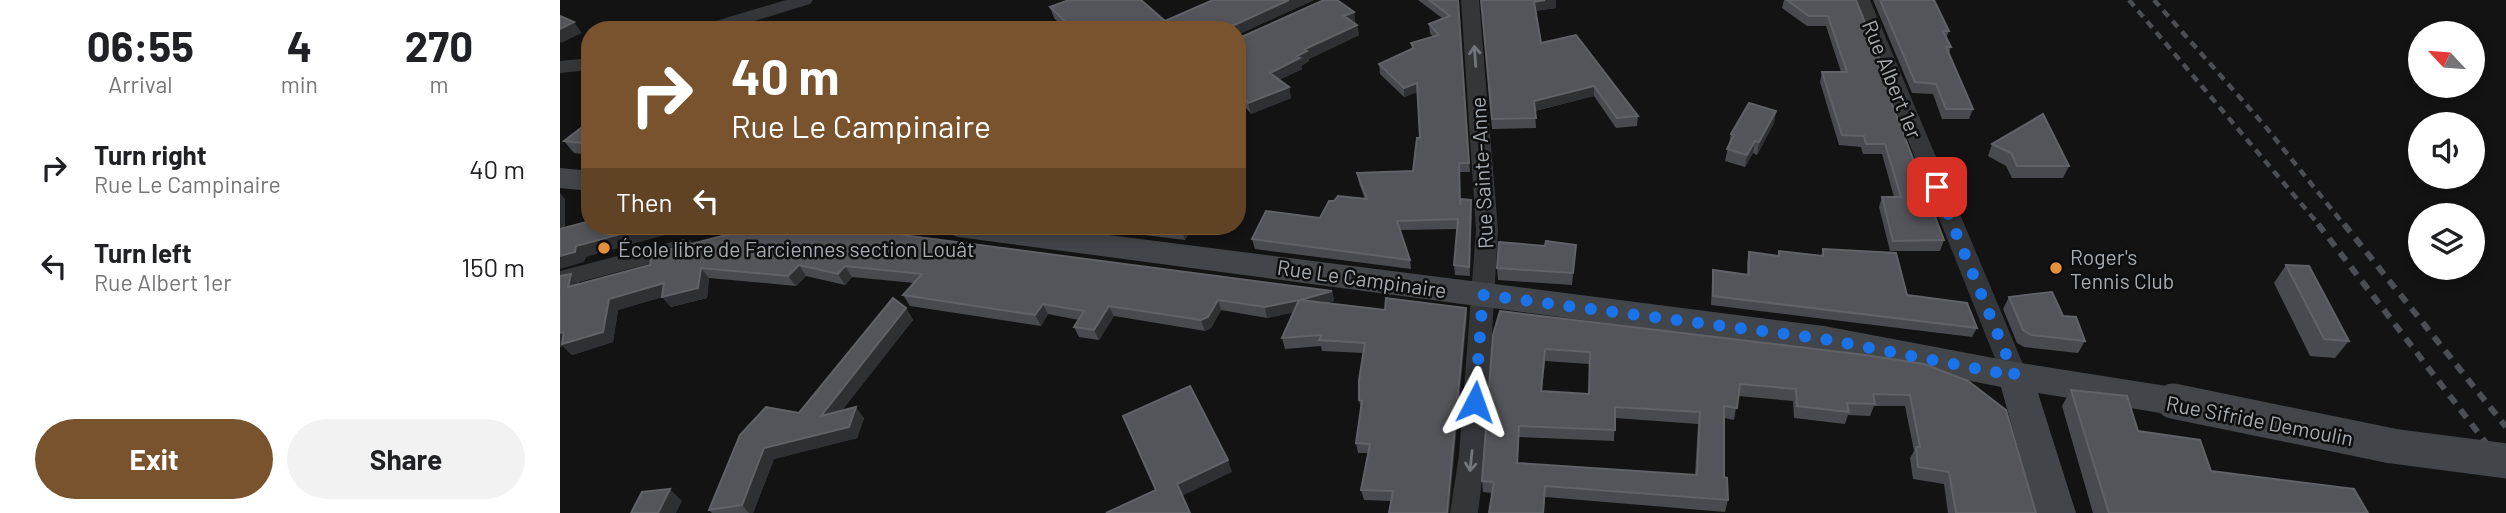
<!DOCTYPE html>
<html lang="en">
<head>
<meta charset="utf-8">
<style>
	:root { --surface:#fff; --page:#f2f2f2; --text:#202124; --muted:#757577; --accent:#78532e }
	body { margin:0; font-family:Barlow,sans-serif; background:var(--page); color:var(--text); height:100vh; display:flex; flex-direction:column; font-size:26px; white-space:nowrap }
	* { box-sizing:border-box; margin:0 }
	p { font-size:23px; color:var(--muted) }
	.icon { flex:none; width:38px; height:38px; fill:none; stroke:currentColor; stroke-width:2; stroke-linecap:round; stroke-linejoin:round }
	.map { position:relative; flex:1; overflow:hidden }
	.sheet { display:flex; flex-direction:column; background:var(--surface); width:560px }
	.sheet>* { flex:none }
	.guide { position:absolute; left:21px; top:21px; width:665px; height:214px; border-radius:28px; box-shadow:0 4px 10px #0003; background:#78532e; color:#fff; overflow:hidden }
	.needle { width:46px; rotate:296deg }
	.controls { position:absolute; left:1848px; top:21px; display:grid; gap:14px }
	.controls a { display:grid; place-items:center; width:77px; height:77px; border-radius:50%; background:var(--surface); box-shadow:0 4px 10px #0003; font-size:35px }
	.pin { position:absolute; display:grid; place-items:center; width:60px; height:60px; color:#fff; margin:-30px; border-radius:14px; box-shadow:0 4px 10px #0006 }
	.me { position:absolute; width:77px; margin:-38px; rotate:4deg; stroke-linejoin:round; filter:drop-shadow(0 0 5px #0008) }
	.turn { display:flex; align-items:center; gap:24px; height:147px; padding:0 35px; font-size:32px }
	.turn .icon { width:91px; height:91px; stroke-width:2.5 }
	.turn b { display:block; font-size:49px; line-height:60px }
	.then { display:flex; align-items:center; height:66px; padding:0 35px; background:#0003; gap:14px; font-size:26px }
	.eta { display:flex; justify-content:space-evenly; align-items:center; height:119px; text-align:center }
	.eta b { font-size:42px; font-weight:700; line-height:49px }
	.cta { display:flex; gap:14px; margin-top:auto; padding:14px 35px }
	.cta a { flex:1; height:80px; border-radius:42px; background:var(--accent); color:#fff; font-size:28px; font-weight:700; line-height:80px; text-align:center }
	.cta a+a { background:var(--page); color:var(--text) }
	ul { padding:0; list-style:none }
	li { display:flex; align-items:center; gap:21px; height:98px; padding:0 35px }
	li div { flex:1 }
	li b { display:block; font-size:26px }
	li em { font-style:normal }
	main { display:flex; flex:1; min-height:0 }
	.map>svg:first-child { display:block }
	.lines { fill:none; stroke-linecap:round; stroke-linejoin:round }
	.minor { fill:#343639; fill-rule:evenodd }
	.secondary { fill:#424549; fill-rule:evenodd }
	.rail-far1 { stroke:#4b4e52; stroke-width:4.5; stroke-dasharray:8 6; stroke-linecap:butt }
	.rail { stroke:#4b4e52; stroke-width:6; stroke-dasharray:10 8; stroke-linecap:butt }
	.secondary-bridge { stroke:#424549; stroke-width:35 }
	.wall { fill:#494a4f; fill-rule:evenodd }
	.shaded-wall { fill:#2f3033 }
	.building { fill:#53555a; stroke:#606268; stroke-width:2; fill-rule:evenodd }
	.oneway { stroke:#72777d }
	.route { stroke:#1a73e8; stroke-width:12; stroke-dasharray:0 21.6 }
	.poi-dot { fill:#e4913a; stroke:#0e0e0f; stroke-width:2.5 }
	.labels { text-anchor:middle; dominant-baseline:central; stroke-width:5; stroke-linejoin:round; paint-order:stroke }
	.street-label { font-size:21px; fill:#a5acb4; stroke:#0e0e0f }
	.poi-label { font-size:21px; fill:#a5acb4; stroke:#0e0e0f; text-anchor:start }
</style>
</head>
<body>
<main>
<section class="sheet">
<div class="eta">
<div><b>06:55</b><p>Arrival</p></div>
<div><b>4</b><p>min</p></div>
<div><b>270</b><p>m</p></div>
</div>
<ul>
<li><svg class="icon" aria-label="right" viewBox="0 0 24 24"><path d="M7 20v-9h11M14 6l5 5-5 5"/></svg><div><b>Turn right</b><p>Rue Le Campinaire</p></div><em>40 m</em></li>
<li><svg class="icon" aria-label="left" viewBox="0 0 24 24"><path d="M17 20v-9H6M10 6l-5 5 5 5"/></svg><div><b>Turn left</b><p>Rue Albert 1er</p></div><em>150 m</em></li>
</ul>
<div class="cta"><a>Exit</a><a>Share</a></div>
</section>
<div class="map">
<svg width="1946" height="513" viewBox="0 0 1946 513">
	<rect width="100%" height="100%" fill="#131314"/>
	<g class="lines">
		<path class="minor" d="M226,0h27l-3,4 -85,26h-29l3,-4z
			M901,0h18l19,230 -13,225 -7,58h-28l9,-58 17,-225z
			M1292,0h18l158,376 -4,7 -9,3 -9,-3 -4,-7z
			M30,58v12l-30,3v-12z
			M123,239l8,2 3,6 -3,6 -131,34v-16z"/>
		<path class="secondary" d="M0,168l30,3v20l-30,-3z
			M383,226h95l786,100 191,36 158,25 13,4 5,10 -5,10 -13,4 -135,-22 38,120h-40l-35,-126 -177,-35 -866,-115 -11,-4z"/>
		<path class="rail-far1" d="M1569,0l191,226
			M1594,0l111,126 80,100"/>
		<path class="rail" d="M1758,224l188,245
			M1784,224l162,203"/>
		<path class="secondary-bridge" d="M1613,401l219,45 114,15"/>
	</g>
	<path class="wall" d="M653,0h101l-77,35v-5h-171l-12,-12 -4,-11 115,14z
		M858,0h40l12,172h-10v30l11,-2 -1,76 -15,-1 -1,-10 4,-36 -58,1 10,30 1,9 -156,-20 -3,-10 68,-21 14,-17 31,-2 -6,-16 -2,-10 56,-2 7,-33 -3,-46 -13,5 -24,-23 -1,-10 33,-15 -1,-6 22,-6 -3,-4 -1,-9 13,-6z
		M921,0l75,8 -21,3 6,32 97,73 -1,10 -21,2 -22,-32 -59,15 1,17 -44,1z
		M1224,0h72l32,81 -2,7 58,152 -4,11h-50l-11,-44 3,-10h12l-12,-43h-19l-2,-7 -22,-2 -19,-63 2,-10h19l-15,-46h-19l-25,-18z
		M1313,0h61l15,31 -3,7 5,9 -2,6 24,56 -4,10h-27l-9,-25 -21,-1z
		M794,12l1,10 -1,1 3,2 2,10 -50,24v2l-8,5 1,3 -23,11 10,7 2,11 -40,16 -14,-17v-58z
		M1216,111l-2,12 -17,32 -4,-2 -8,14 -20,-6 6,-27z
		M30,121v34l-16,-2 -10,-12z
		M1432,144l77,22 -6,12h-51l-6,-12 -18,-10z
		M512,226h121l-8,14z
		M1016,245l-4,40 -74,-5 -1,-12 48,-22z
		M1263,249l84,46 70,33 -5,9 -261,-32 1,-25 1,-10 34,5v-13l2,-10 29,4 1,-5 42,5z
		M92,254l680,37 2,10 -7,2 58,7 81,-2 1,10 -76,183 -27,-1 -3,-10 7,-37h-10l-2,-10 5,-34 -2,-9 5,-47 -42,-2 -1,-5 -36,3 -3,-11 12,-26 -27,6 -46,-8 -10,18 -6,3 -91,-15 -15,24 -20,-3 -5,-10 5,-7 -31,-6 -7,12 -131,-20 -7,-11 11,-12 -62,-6 -7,8 -39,-9 -10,10 -87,-8 -2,20 -36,9 -9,-10 -44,13 -5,32 -41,13 -9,-9 -3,1v-71l11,-2 9,10 70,-19z
		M1726,265l63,76 -14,17 -25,-2 -36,-73z
		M1449,297l54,19 22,25 -7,12 -54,-6 -7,-4 -14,-34z
		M346,308l7,12 -71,90 22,8 -7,20 -83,21 -21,54h-41l-3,-3 90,-97z
		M933,335l431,29 112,149h-88l-4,-29 -31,-5 -3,-21 4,-7 -9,-45h-31l-4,10 -22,-1 -3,9 -51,-6 -1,-17 -55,-5 -4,24 -10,-2v59l4,23 -3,12 -180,-15 -1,16h-55l3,-20 -9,-1 -1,-11zM985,361l44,3v30l-47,-3zM1055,418l83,6 -3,51 -177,-12 1,-26 95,4z
		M1511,390l67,41 73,40 157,42h-275l-31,-107z"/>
	<path class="shaded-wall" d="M729,0h25l-77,35v-5h-5v-4z
		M985,0h11v8l-22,3v-9z
		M794,12l1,10 -10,5 -1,-11z
		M14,22l8,11 -21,10 -1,-2v-12z
		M797,25l2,10 -50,24v2l-8,5 1,3 -30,14 -2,-10 27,-17 8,-7z
		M857,83v9l-13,5v-9z
		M1034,86v10l-60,15v-10z
		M729,87l2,11 -40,16 -3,-11z
		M1216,111l-2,12 -17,32 2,-13z
		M1195,141l-2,12 -8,14 2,-12z
		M0,193l5,6v42l-5,-6z
		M911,200l1,9 -2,67 -1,-9z
		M90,226h15v9l-79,22 -2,5 -24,7v-13l16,-10z
		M625,226h8l-8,14 -3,-9z
		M239,265l7,11 -10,10 -8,-10z
		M285,266l7,11 -7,8 -7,-11z
		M141,268l8,10 -2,20 -36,9 -9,-10z
		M11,274l9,11 -12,2z
		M104,283l9,11 -55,16 -5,32 -41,13 -9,-9 -3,1v-14l4,-1 45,-33z
		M772,291l2,10 -32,10 -2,-11z
		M658,300l3,10 -10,18 -6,3 -4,-11z
		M739,300l2,11 -34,7 -2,-11z
		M483,304l5,10 -7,12 -6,-11z
		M549,306l5,10 -15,24 -5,-10z
		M346,308l7,12 -83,106 -9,-10z
		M906,308l1,10 -18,195h-2z
		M296,407l8,11 -7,20 -83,21 -21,54h-4l-7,-8 22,-57z
		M668,460l4,12 -50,24 -5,-12z
		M110,489l12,12 -6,12h-18z"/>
	<path class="building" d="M509,0h72l24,21 48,-21h76l-57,26v4h-158l-24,-23z
		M764,0h13l17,12 -10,4 13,9 -52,24 2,2 -10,5 3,2 -30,15 19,14 -41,16 -11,-14v-50z
		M869,0h29l11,163h-10l1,42 1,-6 10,1 -2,67 -15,-2 4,-46 -61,2 13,39 -158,-21 14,-28 54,7 9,-17h5l4,-5 29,3 -10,-26 56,-2 4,-33h3l-3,-55 -13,5 -25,-24 35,-16 -3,-5 28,-8 -10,-11 21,-8z
		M921,0h64l-11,2 7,41 35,-8 62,81 -21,2 -23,-32 -60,15 2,17 -44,1z
		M1227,0h69l32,81 -5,-1 61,160 -51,1 -11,-44h19l-16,-53h-19l-2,-8 -22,-1 -20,-63h25l-19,-56h-19z
		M1320,0h54l15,31h-6l8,16h-5l27,62h-27l-10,-25 -21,-2z
		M0,16l14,6 -14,7z
		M1189,103l27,8 -17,31 -4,-1 -8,14 -20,-6 7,-14 -3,-1z
		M1483,114l26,52h-52l-6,-13 -19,-9z
		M30,121v23l-26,-3z
		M30,221v5h60l-74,20 -1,6 -15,4v-27z
		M201,226h72l499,65 -32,9 85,10 1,-12 80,10 -19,205h-58l4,-22 -32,-1 9,-46 -14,-1 6,-42 -3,-1v-20l6,-37 -46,-3 3,-5 -40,3 17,-38 -34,7 -47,-7 -10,17 -7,3 -92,-14 -15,24 -20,-3 10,-16 -41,-7 -8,11 -132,-20 19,-21 -77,-8 -7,8 -39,-9 -11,11 -87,-8 -3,20 -36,9 2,-14 -55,16 -6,33 -41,12 2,-12 -4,1v-57l11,-2 -3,13 82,-22 2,-11z
		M582,226h43l-3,5z
		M986,241l30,4 -3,28 -76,-5 2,-26 46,4z
		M1263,249l73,4 11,42 60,8 10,25 -264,-32v-26l36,5v-23l30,4v-5l44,5z
		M1726,265l23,1 40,75 -25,-2z
		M1492,292l11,24 13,1 9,24 -54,-6 -8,-5 -14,-33z
		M333,298l13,10 -85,108 35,-9 -7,20 -85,21 -22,57 -33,5 31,-75 26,-28 33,6z
		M940,311l365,44 59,9 44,17 38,29 30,103h-80l-7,-41 -31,-5 -2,-20h4l-10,-52 -37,-1 2,10 -28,-1 2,9 -52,-6 -1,-17 -56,-5 -3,24 -13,-2v71l3,1 1,22 -183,-14 -2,27h-54l5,-31 -12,-1 11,-146zM985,349l45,3 -1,42 -48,-3zM1055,407l85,5 -3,63 -180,-12 2,-37 96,4z
		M630,386l38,74 -51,24 13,29h-84l50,-23 -33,-74z
		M1511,390l56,6 11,35 62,9 11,31 143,18 14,24h-259z
		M110,489l-12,24h-27l11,-21z"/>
	<defs><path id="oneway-shaft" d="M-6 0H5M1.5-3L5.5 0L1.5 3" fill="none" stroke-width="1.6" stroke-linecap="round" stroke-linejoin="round" transform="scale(1.75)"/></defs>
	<g class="oneway">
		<use href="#oneway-shaft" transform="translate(915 56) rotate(-94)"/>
		<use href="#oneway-shaft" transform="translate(911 461) rotate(96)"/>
	</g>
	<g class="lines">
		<path class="route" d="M915,402l8,-107 341,44 191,37 -78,-189"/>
	</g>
	<g class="poi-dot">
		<circle cx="44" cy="248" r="7"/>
		<circle cx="1496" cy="268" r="7"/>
	</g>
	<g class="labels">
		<g class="street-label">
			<text transform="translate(1333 79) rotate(68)">Rue Albert 1er</text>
			<text transform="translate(921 173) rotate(-93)">Rue Sainte-Anne</text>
			<text transform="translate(802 278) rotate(8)">Rue Le Campinaire</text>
			<text transform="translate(1700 420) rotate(11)">Rue Sifride Demoulin</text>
		</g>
		<g class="poi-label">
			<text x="58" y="248">École libre de Farciennes section Louât</text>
			<text x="1510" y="256">Roger's<tspan x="1510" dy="24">Tennis Club</tspan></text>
		</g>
	</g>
</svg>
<div class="controls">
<a><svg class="needle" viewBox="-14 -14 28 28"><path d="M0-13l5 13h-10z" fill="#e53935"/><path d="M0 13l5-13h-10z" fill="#757577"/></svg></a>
<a><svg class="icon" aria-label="sound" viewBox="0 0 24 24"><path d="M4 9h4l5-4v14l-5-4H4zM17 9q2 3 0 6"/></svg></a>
<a><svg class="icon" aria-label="layers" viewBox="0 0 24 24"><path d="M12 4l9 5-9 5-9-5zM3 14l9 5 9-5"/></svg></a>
</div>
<div class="pin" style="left:1377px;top:187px;background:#d93025"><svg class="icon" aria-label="arrive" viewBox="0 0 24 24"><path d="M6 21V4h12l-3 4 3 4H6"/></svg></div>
<svg class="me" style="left:915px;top:402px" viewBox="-20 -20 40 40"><path d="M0-17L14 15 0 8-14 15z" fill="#1a73e8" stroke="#fff" stroke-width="4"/></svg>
<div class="guide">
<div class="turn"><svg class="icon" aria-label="right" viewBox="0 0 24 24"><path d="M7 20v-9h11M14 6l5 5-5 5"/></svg><div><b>40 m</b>Rue Le Campinaire</div></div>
<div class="then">Then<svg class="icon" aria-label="left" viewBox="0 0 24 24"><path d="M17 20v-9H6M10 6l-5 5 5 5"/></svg></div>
</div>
</div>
</main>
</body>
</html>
